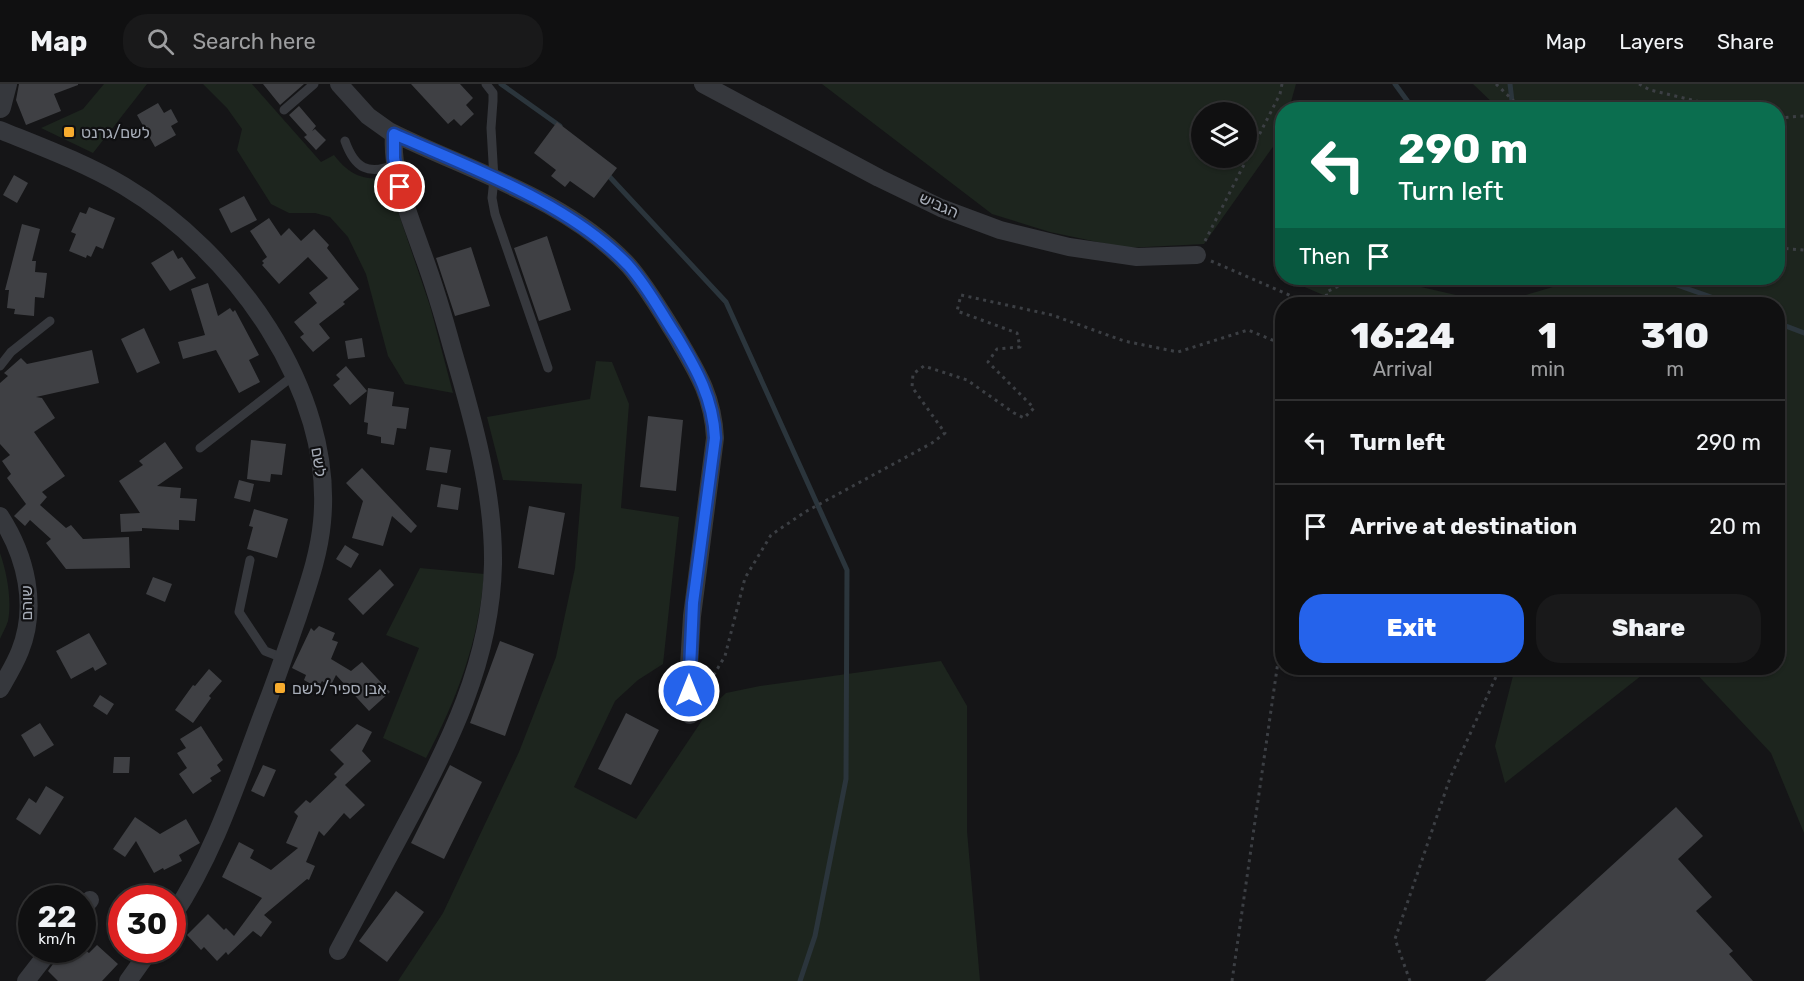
<!DOCTYPE html>
<html lang="en">
<head>
<meta charset="utf-8">
<style>
	:root { --surface:#101011; --page:#19191a; --text:#f1f3f6; --muted:#9c9d9f; --line:#303031; --accent:#2563eb }
	body { margin:0; font-family:Rubik,Heebo,sans-serif; background:var(--page); color:var(--text); height:100vh; display:flex; flex-direction:column; font-size:22px; white-space:nowrap }
	* { box-sizing:border-box; margin:0 }
	p { font-size:20px; color:var(--muted) }
	.icon { flex:none; width:33px; height:33px; fill:none; stroke:currentColor; stroke-width:2; stroke-linecap:round; stroke-linejoin:round }
	.map { position:relative; flex:1; overflow:hidden }
	.side { position:absolute; left:1275px; top:213px; width:510px; height:378px; display:flex; flex-direction:column; background:var(--surface); border-radius:24px; box-shadow:0 2px 4px #0004,0 0 0 2px var(--line) }
	.side>* { flex:none }
	.guide { position:absolute; left:1275px; top:18px; width:510px; height:183px; border-radius:24px; box-shadow:0 2px 4px #0004,0 0 0 2px var(--line); background:#0b6e4f; color:#fff; overflow:hidden }
	.buttons { position:absolute; left:1191px; top:18px; display:grid; gap:12px }
	.buttons a { display:grid; place-items:center; width:66px; height:66px; border-radius:50%; background:var(--surface); box-shadow:0 2px 4px #0004,0 0 0 2px var(--line); font-size:30px }
	.speed { position:absolute; left:18px; top:801px; display:flex; gap:12px; font-size:30px; font-weight:700; text-align:center }
	.speed>* { display:grid; place-content:center; width:78px; height:78px; border-radius:50%; background:var(--surface); box-shadow:0 2px 4px #0004,0 0 0 2px var(--line); line-height:1 }
	.speed small { font-size:15px; font-weight:400 }
	.speed .limit { border:9px solid #d22; background:#fff; color:#111 }
	.pin { position:absolute; display:grid; place-items:center; width:51px; height:51px; color:#fff; margin:-26px; border:3px solid #fff; border-radius:50%; box-shadow:0 2px 6px #0007 }
	.me { position:absolute; width:66px; margin:-33px; rotate:0deg; stroke-linejoin:round; filter:drop-shadow(0 0 4px #0008) }
	.turn { display:flex; align-items:center; gap:21px; height:126px; padding:0 24px; font-size:27px }
	.turn .icon { width:78px; height:78px; stroke-width:2.5 }
	.turn b { display:block; font-size:42px; line-height:51px }
	.then { display:flex; align-items:center; height:57px; padding:0 24px; background:#0003; gap:12px; font-size:22px }
	.eta { display:flex; justify-content:space-evenly; align-items:center; height:102px; text-align:center }
	.eta b { font-size:36px; font-weight:800; line-height:42px }
	.primary-button { display:flex; gap:12px; margin-top:auto; padding:12px 24px }
	.primary-button a { flex:1; height:69px; border-radius:24px; background:var(--accent); color:#fff; font-size:24px; font-weight:800; line-height:69px; text-align:center }
	.primary-button a+a { background:var(--page); color:var(--text) }
	ul { padding:0; list-style:none }
	li { display:flex; align-items:center; gap:18px; height:84px; padding:0 24px; border-top:2px solid var(--line) }
	li div { flex:1 }
	li b { display:block; font-size:22px }
	li em { font-style:normal }
	header { display:flex; align-items:center; gap:36px; box-sizing:border-box; height:84px; padding:0 30px; background:var(--surface); border-bottom:2px solid var(--line) }
	header strong { font-size:28px }
	nav { display:flex; gap:33px; margin-inline-start:auto; font-size:21px }
	.search { width:420px; height:54px; background:var(--page); display:flex; align-items:center; gap:15px; box-sizing:border-box; padding:0 21px; border-radius:24px; color:var(--muted); font-size:22px }
	.map>svg:first-child { display:block }
	.green { fill:#1d251e; fill-rule:evenodd }
	.lines { fill:none; stroke-linecap:round; stroke-linejoin:round }
	.stream { stroke:#2b353c; stroke-width:5 }
	.building { fill:#3f4044 }
	.path { stroke:#3c3f44; stroke-width:3; stroke-dasharray:3 4.5; stroke-linecap:butt }
	.service { stroke:#36383d; stroke-width:9 }
	.minor { stroke:#36383d; stroke-width:18 }
	.tertiary { stroke:#36383d; stroke-width:22 }
	.route-casing { stroke:#184099; stroke-width:15 }
	.route { stroke:#2563eb; stroke-width:10 }
	.poi-dot { fill:#f7ac2e; stroke:#101012; stroke-width:2 }
	.labels { text-anchor:middle; dominant-baseline:central; stroke-width:4.5; stroke-linejoin:round; paint-order:stroke }
	.poi-label { font-size:16px; fill:#a7adb8; stroke:#101012; text-anchor:start }
	.street-label { font-size:16px; fill:#a7adb8; stroke:#101012 }
</style>
</head>
<body>
<header>
<strong>Map</strong>
<div class="search"><svg class="icon" aria-label="search" viewBox="0 0 24 24"><circle cx="10" cy="10" r="6"/><path d="M15 15l6 6"/></svg>Search here</div>
<nav><a>Map</a><a>Layers</a><a>Share</a></nav>
</header>
<div class="map">
<svg width="1804" height="897" viewBox="0 0 1804 897">
	<rect width="100%" height="100%" fill="#151517"/>
	<path class="green" d="M104,0h43l-54,69 -52,-25 42,-19z
		M203,0h49l69,78 13,-7c16,21 28,24 53,24l43,127 23,87 -48,-9 -17,-28 -22,-82 -18,-37 -18,-20 -15,-4h-26l-18,-9 -34,-54 5,-21 -15,-21z
		M822,0h474l-7,25 -7,1v24l-78,110 -78,4 -76,-16 -58,-18zM1202,28h44v46h-44z
		M1473,0h331v749l-33,-80 -80,-85h87v-364h-434l-60,-26h98l113,26 68,-20 3,-6h212v-168l-279,-1z
		M596,277l16,1 17,42 -8,104 58,9 -16,147 -25,16 -23,21 -41,86 62,32 75,-112 15,-14 34,-7 181,-25 26,45v125l13,150h-582l45,-68 76,-161 37,-95 19,-89 7,-84 -79,-4 -16,-63 103,-18z
		M0,469c7,20 12,47 8,68 -2,6 -6,13 -8,18z
		M420,484l64,6c-5,67 -27,125 -58,184l-43,-20 36,-90 -33,-13z
		M1515,584h136l-146,115 -10,-37z"/>
	<g class="lines">
		<path class="stream" d="M501,0l59,42
			M1395,0l19,26
			M1510,0l3,26
			M607,90l119,128 121,268 -1,209 -31,157 -15,45
			M1657,194l74,26
			M1778,239l26,10"/>
	</g>
	<path class="building" d="M19,0h59v1l-24,9 7,17 -35,14 -10,-25z
		M263,0h41l-24,21z
		M411,0h49l13,14 -7,7 8,9 -13,12 -7,-7 -6,5z
		M158,19l6,10 7,-4 7,13 -7,4 5,9 -21,12 -18,-32z
		M299,22l17,20 -4,5 3,-2 11,11 -10,10 -12,-13 3,-2 -18,-20z
		M557,38l60,46 -23,30 -24,-17 -5,6 -14,-11 5,-6 -22,-17z
		M14,91l14,8 -11,20 -14,-8z
		M244,112l13,24 -26,13 -12,-24z
		M89,123l26,11 -12,31 -7,-3 -5,11 -4,-2 -1,3 -17,-7 7,-17 -5,-2 9,-20 6,2z
		M269,134l12,18 8,-8 12,13 13,-12 15,16 -2,3 32,41 -16,13 2,2 -26,20 11,14 -17,14 -13,-15 4,-3 -10,-12 23,-19 -8,-10 19,-15 -20,-21 -29,27 -17,-19 2,-2 -2,-2 5,-4 -17,-26z
		M22,140l18,5 -8,32h4l-1,11 12,1 -3,25 -9,-1 -1,19 -20,-2 1,-5 -8,-1 2,-18h-4z
		M547,152l24,74 -32,11 -25,-73z
		M471,163l19,59 -35,10 -19,-58z
		M173,166l5,9 4,-2 14,21 -26,13 -19,-28z
		M208,199l10,33 12,-8 3,4 2,-2 24,45 -10,5 11,22 -21,11 -23,-43 -33,9 -5,-17 27,-7 -14,-46z
		M144,244l16,35 -23,10 -16,-34z
		M362,254l3,19 -17,2 -3,-18z
		M92,266l7,33 -63,14 6,1 13,20 -21,14 31,44 -23,16 5,5 -7,8 26,23 5,-3 12,14 46,-2 1,31 -64,1 -20,-26 5,-4 -21,-19 -5,6 -11,-10 12,-12 -19,-26 4,-4 -9,-13 8,-6 -10,-11v-61l8,-7 -4,-3 17,-15 6,6z
		M346,282l21,25 -17,14 -17,-20 7,-6 -4,-4z
		M368,304l26,4 -2,14 17,2 -3,21 -9,-1 -3,17 -13,-2v-6l-14,-3 1,-11 -4,-1z
		M648,332l35,4 -7,71 -36,-4z
		M251,356l35,4 -4,31 -11,-1 -1,8 -23,-3z
		M165,358l18,26 -26,18 24,2 -1,10 17,1 -2,22 -16,-1v10l-37,-2v3l-21,1 -1,-18 20,-1 -21,-32 24,-16 -4,-4z
		M430,363l21,3 -4,23 -21,-3z
		M362,384l55,58 -6,7 -19,-17 -9,30 -31,-8 11,-37 -17,-18z
		M239,396l15,4 -4,18 -16,-4z
		M441,400l20,4 -3,22 -21,-3z
		M529,422l36,7 -11,62 -36,-7z
		M254,425l34,10 -11,39 -30,-9 6,-22 -4,-1z
		M345,461l14,9 -8,14 -15,-9z
		M380,485l14,16 -31,30 -15,-16z
		M153,493l19,7 -7,18 -19,-8z
		M319,542l16,7 -3,7 6,2 -7,17 20,12 11,-9 28,30 -21,19 -33,-36 -6,12 -8,-6 -4,7 -14,-8 2,-5 -14,-7 19,-40 3,3z
		M89,549l18,31 -12,7 -2,-4 -22,12 -15,-28z
		M500,557l34,13 -29,82 -35,-13z
		M209,585l13,12 -13,15 2,2 -18,25 -18,-13 18,-25 2,1z
		M100,611l14,9 -7,11 -14,-9z
		M626,629l33,17 -28,55 -33,-16z
		M40,639l14,22 -20,12 -13,-22z
		M357,640l15,8 -10,19 9,10 -26,24 -2,-2 22,22 -15,14 -6,-6 -20,23 -5,-5 -13,31 9,4 -6,14 -2,-1 -43,36 8,7 -11,15 -8,-6 -25,24 -2,-3 -9,9 -13,-14 -3,3 -14,-15 21,-21 16,16 2,-2 8,8 28,-38 -40,-21 17,-35 15,8 -4,8 21,12 27,-22 -12,-5 12,-27 -4,-4 12,-12 4,3 27,-26 -3,-3 10,-10 -14,-14z
		M201,642l22,34 -6,5 4,6 -11,7 2,3 -19,13 -14,-20 8,-6 -10,-15 9,-5 -6,-9z
		M114,673h16l-1,16h-16z
		M263,681l13,5 -12,27 -13,-6z
		M450,681l32,17 -38,77 -33,-16z
		M46,702l18,11 -24,38 -24,-16 13,-21 7,5z
		M1676,723l27,29 -25,23 34,38 -16,14 37,40 -4,3 24,27h-268z
		M135,733l25,17 26,-15 14,24 -21,12 3,6 -18,9 -1,-2 -9,5 -18,-32 -11,16 -12,-8z
		M396,807l28,21 -37,50 -28,-21z
		M97,861l21,19 -16,17h-44l-10,-10 15,-21h22l4,3z"/>
	<g class="lines">
		<path class="path" d="M1496,0l27,26
			M1639,0l11,6 84,20
			M1778,34l26,-2
			M1205,157l75,-147 2,-10
			M1778,164l26,2
			M1211,177l78,34 14,9
			M1328,220l-2,-12 30,-14
			M706,604l19,-32 20,-78 26,-43 34,-23 127,-69 13,-10 -33,-46 1,-13 11,-8 43,14 47,33 10,5 10,-10 -46,-46 9,-13 23,-2 -3,-14 -60,-22 4,-16 91,20 72,26 54,11 70,-22 34,14
			M1232,897l50,-347
			M1410,897l-15,-42 55,-161 50,-110"/>
		<path class="service" d="M486,0l7,9v8l-2,27 3,51 -2,19 3,16 53,154
			M284,26l30,-26
			M345,57c10,28 23,34 50,24
			M0,282l11,-14 39,-31
			M200,364l93,-72
			M250,476l-11,52 26,39 18,7"/>
		<path class="minor" d="M339,0l29,32 21,15c80,40 177,67 240,135 18,21 31,44 46,68 21,36 38,61 40,104l-23,178 -3,50 1,49
			M703,0l176,94 62,30 59,22 69,17 68,10 60,-2
			M0,46c42,17 85,33 124,56 109,65 211,204 198,336 -3,33 -14,63 -24,94 -11,31 -21,62 -33,92 -27,71 -50,145 -93,209
			M0,432c26,40 38,90 20,135 -5,13 -13,26 -20,38
			M82,825l8,-9
			M338,867c22,-41 44,-82 66,-123 45,-83 87,-167 89,-264 1,-71 -20,-145 -40,-213 -9,-33 -19,-67 -31,-99 -13,-38 -31,-77 -28,-118
			M26,897l24,-31
			M128,897l22,-31"/>
		<path class="tertiary" d="M0,23l6,-23"/>
	</g>
	<g class="lines">
		<g class="route-casing">
			<path id="route" d="M400,103l-6,-29v-24c77,34 175,69 234,131 20,22 33,48 49,72 20,33 36,62 38,101l-22,165 -4,88"/>
		</g>
		<use href="#route" class="route"/>
	</g>
	<g class="poi-dot">
		<rect x="63" y="42" width="12" height="12" rx="3"/>
		<rect x="274" y="598" width="12" height="12" rx="3"/>
	</g>
	<g class="labels">
		<g class="poi-label">
			<text x="81" y="48">לשם/גרנט</text>
			<text x="292" y="604">אבן ספיר/לשם</text>
		</g>
		<g class="street-label">
			<text transform="translate(939 121) rotate(24)">הגביש</text>
			<text transform="translate(319 378) rotate(81)">לשם</text>
			<text transform="translate(26 519) rotate(-90)">שוהם</text>
		</g>
	</g>
</svg>
<div class="buttons">
<a><svg class="icon" aria-label="layers" viewBox="0 0 24 24"><path d="M12 4l9 5-9 5-9-5zM3 14l9 5 9-5"/></svg></a>
</div>
<div class="speed"><div>22<small>km/h</small></div><div class="limit">30</div></div>
<div class="pin" style="left:400px;top:103px;background:#d93025"><svg class="icon" aria-label="arrive" viewBox="0 0 24 24"><path d="M6 21V4h12l-3 4 3 4H6"/></svg></div>
<svg class="me" style="left:689px;top:607px" viewBox="-20 -20 40 40"><circle r="17" fill="#2563eb" stroke="#fff" stroke-width="3"/><path d="M0-11L8 9 0 5-8 9z" fill="#fff"/></svg>
<div class="guide">
<div class="turn"><svg class="icon" aria-label="left" viewBox="0 0 24 24"><path d="M17 20v-9H6M10 6l-5 5 5 5"/></svg><div><b>290 m</b>Turn left</div></div>
<div class="then">Then<svg class="icon" aria-label="arrive" viewBox="0 0 24 24"><path d="M6 21V4h12l-3 4 3 4H6"/></svg></div>
</div>
<section class="side">
<div class="eta">
<div><b>16:24</b><p>Arrival</p></div>
<div><b>1</b><p>min</p></div>
<div><b>310</b><p>m</p></div>
</div>
<ul>
<li><svg class="icon" aria-label="left" viewBox="0 0 24 24"><path d="M17 20v-9H6M10 6l-5 5 5 5"/></svg><div><b>Turn left</b></div><em>290 m</em></li>
<li><svg class="icon" aria-label="arrive" viewBox="0 0 24 24"><path d="M6 21V4h12l-3 4 3 4H6"/></svg><div><b>Arrive at destination</b></div><em>20 m</em></li>
</ul>
<div class="primary-button"><a>Exit</a><a>Share</a></div>
</section>
</div>
</body>
</html>
